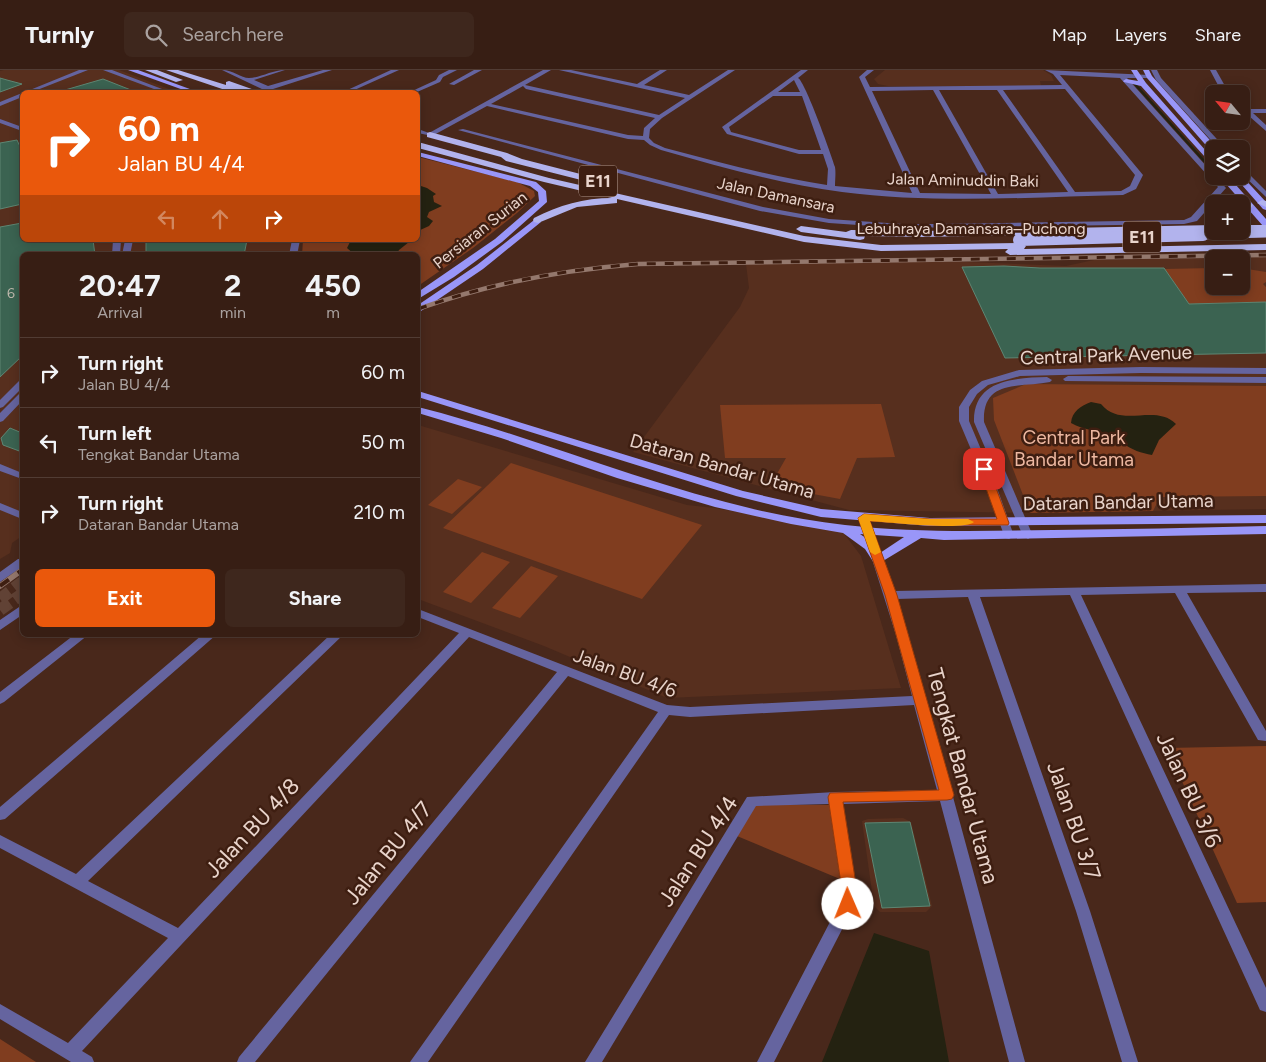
<!DOCTYPE html>
<html lang="en">
<head>
<meta charset="utf-8">
<style>
	:root { --surface:#371e14; --page:#3e271d; --text:#f1f3f6; --muted:#aaa2a0; --line:#513c34; --accent:#ea580c }
	body { margin:0; font-family:Figtree,sans-serif; background:var(--page); color:var(--text); height:100vh; display:flex; flex-direction:column; font-size:19px; white-space:nowrap }
	* { box-sizing:border-box; margin:0 }
	p { font-size:16px; color:var(--muted) }
	.icon { flex:none; width:28px; height:28px; fill:none; stroke:currentColor; stroke-width:2; stroke-linecap:round; stroke-linejoin:round }
	.map { position:relative; flex:1; overflow:hidden }
	.side { position:absolute; left:20px; top:182px; width:400px; height:385px; display:flex; flex-direction:column; background:var(--surface); border-radius:8px; box-shadow:0 2px 12px #0003,0 0 0 1px var(--line) }
	.side>* { flex:none }
	.hud { position:absolute; left:20px; top:20px; width:400px; height:152px; border-radius:8px; box-shadow:0 2px 12px #0003,0 0 0 1px var(--line); background:#ea580c; color:#fff; overflow:hidden }
	.needle { width:32px; rotate:299deg }
	.controls { position:absolute; left:1205px; top:15px; display:grid; gap:10px }
	.controls a { display:grid; place-items:center; width:45px; height:45px; border-radius:8px; background:var(--surface); box-shadow:0 2px 12px #0003,0 0 0 1px var(--line); font-size:25px }
	.pin { position:absolute; display:grid; place-items:center; width:42px; height:42px; color:#fff; margin:-21px; border-radius:10px; box-shadow:0 2px 8px #0006 }
	.me { position:absolute; width:55px; margin:-28px; rotate:359deg; stroke-linejoin:round; filter:drop-shadow(0 0 4px #0008) }
	.turn { display:flex; align-items:center; gap:18px; height:105px; padding:0 15px; font-size:22px }
	.turn .icon { width:65px; height:65px; stroke-width:2.5 }
	.turn b { display:block; font-size:35px; line-height:42px }
	.lanes { display:flex; align-items:center; height:48px; padding:0 15px; background:#0003; justify-content:center; gap:25px; direction:ltr }
	.lanes .off { opacity:.35 }
	.eta { display:flex; justify-content:space-evenly; align-items:center; height:85px; text-align:center }
	.eta b { font-size:30px; font-weight:700; line-height:35px }
	.button { display:flex; gap:10px; margin-top:auto; padding:10px 15px }
	.button a { flex:1; height:58px; border-radius:8px; background:var(--accent); color:#fff; font-size:20px; font-weight:700; line-height:58px; text-align:center }
	.button a+a { background:var(--page); color:var(--text) }
	ul { padding:0; list-style:none }
	li { display:flex; align-items:center; gap:15px; height:70px; padding:0 15px; border-top:1px solid var(--line) }
	li div { flex:1 }
	li b { display:block; font-size:19px }
	li em { font-style:normal }
	header { display:flex; align-items:center; gap:30px; box-sizing:border-box; height:70px; padding:0 25px; background:var(--surface); border-bottom:1px solid var(--line) }
	header strong { font-size:24px }
	nav { display:flex; gap:28px; margin-inline-start:auto; font-size:18px }
	.search { width:350px; height:45px; background:var(--page); display:flex; align-items:center; gap:12px; box-sizing:border-box; padding:0 18px; border-radius:8px; color:var(--muted); font-size:19px }
	.map>svg:first-child { display:block }
	.built { fill:#572f1e; fill-rule:evenodd }
	.green { fill:#803d1f }
	.water { fill:#242211 }
	.lines { fill:none; stroke-linecap:round; stroke-linejoin:round }
	.stream { stroke:#242211; stroke-width:2.5 }
	.building { fill:#3b6351; stroke:#5e8673 }
	.major-tunnel { stroke:#614235; stroke-width:12; stroke-dasharray:12 6; stroke-linecap:butt }
	.minor { fill:#65649f; fill-rule:evenodd }
	.major { fill:#9996f8; fill-rule:evenodd }
	.highway { fill:#b2b3ed; fill-rule:evenodd }
	.rail-far1-casing { stroke:#94786d; stroke-width:4.5 }
	.rail-casing { stroke:#94786d; stroke-width:5.5 }
	.rail-far1 { stroke:#3e1e11; stroke-width:3; stroke-dasharray:9; stroke-linecap:butt }
	.rail { stroke:#3e1e11; stroke-width:4; stroke-dasharray:11; stroke-linecap:butt }
	.highway-bridge-far1 { stroke:#b2b3ed; stroke-width:9 }
	.highway-bridge { stroke:#b2b3ed; stroke-width:12 }
	.route { fill:#ea580c; stroke:#983908 }
	.slow { fill:#f59e0b }
	.labels { text-anchor:middle; dominant-baseline:central; stroke-width:5; stroke-linejoin:round; paint-order:stroke }
	.far-number-label { font-size:14px; fill:#beb8ac }
	.far-street-label { font-size:16px; fill:#e9d4cb; stroke:#3e1e11 }
	.shield { fill:#3e1e11; stroke:#b69d93; stroke-width:1 }
	.shield-label { font-size:18px; font-weight:bold; fill:#e9d4cb }
	.street-label { font-size:19px; fill:#e9d4cb; stroke:#3e1e11 }
	.park-label { font-size:19px; fill:#eeb8a1; stroke:#3e1e11 }
	.near-street-label { font-size:22px; fill:#e9d4cb; stroke:#3e1e11 }
</style>
</head>
<body>
<header>
<strong>Turnly</strong>
<div class="search"><svg class="icon" aria-label="search" viewBox="0 0 24 24"><circle cx="10" cy="10" r="6"/><path d="M15 15l6 6"/></svg>Search here</div>
<nav><a>Map</a><a>Layers</a><a>Share</a></nav>
</header>
<div class="map">
<svg width="1266" height="992" viewBox="0 0 1266 992">
	<rect width="100%" height="100%" fill="#49281b"/>
	<path class="built" d="M4,0h115l58,22h-155v148h278l-1,15h-277v281l-10,7 -2,10 -10,6v-488z
		M885,0h158l8,5 3,6h-14l1,5h-153l-10,-2 -4,-5z
		M1266,187v252l-236,4 -181,-3 -216,-58 107,-145 9,-19 -3,-24 197,-3 123,5 28,-6zM1214,189h27v27h-27z
		M418,355l269,80 28,3 127,23 19,25 40,132 -234,10 -123,-52 -126,-47z
		M903,748l8,4 21,84 -6,6h-46l-6,-6 -12,-85 6,-2z"/>
	<path class="green" d="M418,87l99,25 17,9 1,5 -18,17 -44,35 -55,38v-31h-116l1,-15h115z
		M1214,198v18h27v-18l25,4v10l-3,2 3,3v15l-77,2 -25,-35z
		M1026,314l240,2v110l-106,1 -7,14 -123,2 -36,-93 -1,-22z
		M881,334l14,53 -38,1 -17,41 -70,-13 16,-28h-61l-5,-53z
		M511,393l191,62 -60,74 -199,-71z
		M458,409l24,8 -30,27 -24,-9z
		M482,482l28,10 -39,41 -28,-11z
		M531,496l27,10 -38,42 -28,-10z
		M1266,676v156l-29,1 -70,-155z
		M753,735h76l11,74 -103,-43z
		M0,969l36,23h-36z"/>
	<path class="water" d="M418,115l9,3 9,6 -3,2 1,6 8,4 -13,6 -2,5 6,4 -4,5 -11,5z
		M351,170h58v2l-10,8 -3,5h-41l-8,-7z
		M1091,332l10,2c20,25 54,-1 75,20l-17,16 -7,15c-10,-2 -21,-5 -29,-12 -4,-3 -5,-6 -9,-8 -14,-5 -30,-4 -43,-12 1,-12 10,-17 20,-21z
		M874,863l55,18 20,111h-127z"/>
	<g class="lines">
		<path class="stream" d="M1134,13l80,89
			M1218,106l3,3"/>
	</g>
	<path class="building" d="M0,8l7,2 15,4 -22,8z
		M103,9l33,13h-70l-1,-2z
		M17,70l5,11v53l-22,5v-66z
		M22,153v17h71l2,15h-73v101l-22,21v-150z
		M146,170h101l-3,15h-98z
		M1004,196l36,2h124l25,36 77,-2v51l-261,5 -43,-91z
		M10,358l12,5v19l-19,-7 -2,-7z
		M910,752l20,84 -48,2 -17,-85z"/>
	<g class="lines">
		<path class="major-tunnel" d="M0,529l22,-17
			M0,540l22,-16"/>
		<path class="minor" d="M79,0h9l-56,22h-7z
			M103,0h9l58,22h-8z
			M222,0c11,0 19,8 27,8 11,0 23,-8 36,-8l-31,10 14,6 55,-16h9l-59,19v2l-9,-1z
			M391,0h8l-49,22h-7z
			M449,0h8l-14,7 -3,5 -23,10h-7l26,-12 3,-5z
			M474,0h8l-28,15 -5,-1z
			M543,0h8l-26,15 134,30 26,-17 -126,-28h12l66,14 23,-14h7l-23,15 45,10 39,-25h7l-73,48 -12,11 -1,9 5,5 11,5c54,14 107,29 162,37l1,-16 -5,-15h-24l-72,-20 -5,-7 79,-57h7l-10,8c7,3 33,76 37,89 1,6 0,13 0,19l77,7 -53,-116 8,-7h7l-9,7 5,10 192,-2 -9,-11 -8,-4 104,5 3,2 -1,1h-24l99,110 -29,33 -13,3 -282,4 -73,-5 -69,-12 -302,-81 5,-1 300,78 66,12 73,5h37l245,-4 7,-3 27,-30 -98,-109 -60,-3 83,100 -7,14 -13,6c-93,2 -188,9 -281,-3 -62,-8 -121,-25 -181,-42l-11,-5 -6,-5 -16,-1 -141,-33 -55,30 -14,-3v-4l11,4zM794,10l6,12h-22zM523,16l3,3 129,29 -11,10 -1,8 -15,-1 -137,-31zM1065,19l70,86 -5,11 -9,5 -46,1 -72,-102zM933,20l58,104 -71,-1 -48,-102zM939,20h58l71,102 -70,2zM773,26h29l19,54h-22l-68,-18 -2,-5z
			M1151,0h6l4,8 65,71h-7l-63,-69z
			M1210,0h6l9,16 8,8h-7l-7,-7z
			M22,23v4l-22,9v-4z
			M1241,33l8,6h17v4h-13l13,12v6l-25,-22z
			M0,49l22,8v4l-22,-8z
			M1241,96l25,25v6l-25,-24z
			M113,170h8l-1,15h-8z
			M125,170h8l-3,15h-8z
			M292,170h8l-3,15h-8z
			M1141,297l125,1v6l-125,-1 -121,3 -32,9 -11,9 -8,13v14l27,64 18,51 -5,3 -4,-1 -19,-53 -27,-64v-14l11,-17 12,-9 37,-11z
			M1068,306l198,1v6l-201,-2 -2,-2z
			M1047,307l5,3 -2,2c-29,6 -68,-4 -66,40l49,114 -5,3 -5,-3 -49,-114c-1,-43 41,-44 73,-45z
			M22,310v8l-19,19 -3,1v-8l19,-19z
			M22,323v8l-19,20 -3,1v-9l19,-19z
			M0,394l22,9v6l-22,-8z
			M0,433l22,9v7l-22,-9z
			M864,445l5,3 25,73 372,-7v8l-79,1 79,138v10l-8,-1 -83,-147 -94,2 185,393v24l-6,-2 -190,-415 -90,2 110,314 48,151h-16l-46,-151 -108,-314 -72,2 12,36 43,156 3,4 -1,2 72,265h-16l-69,-261 -97,3 14,93 -4,11 -79,154h-17l86,-165 -14,-93 -73,2 -154,256h-17l162,-265 88,-5 102,-2 -23,-85 -224,12 -21,-2 -241,347h-18l248,-350 -90,-36 -313,386h-18l2,-5 318,-385 -88,-35 -387,414 10,6 2,5h-23l-71,-43v-15l68,39 100,-105 -168,-90v-13l76,39 254,-239h13l-255,246 90,47 281,-295 -41,-16v-8l249,96 23,2 222,-11 -16,-61 -37,-117z
			M18,489h4v8l-22,15v-10z
			M22,535v10l-22,15v-10z
			M74,565h14l-84,67 -4,2v-12z
			M202,565h14l-211,184 -5,1v-13z"/>
		<path class="major" d="M128,0h10l60,22h-9z
			M1131,0h6l9,13 68,77v7l-73,-81 -17,-4 -1,-1 3,-2 12,2z
			M1143,0h6l3,6 66,73 -7,2 -64,-73z
			M418,82l118,30 10,9 1,11 -45,40 -48,35 -36,22v-7l77,-53 44,-38 -1,-9 -8,-6 -112,-30z
			M1241,105l25,27v8l-3,-1 -29,-33z
			M1219,106h9l38,43v8l-3,-1z
			M538,147l3,1v4l-58,47 -62,42 -3,1v-7l59,-40z
			M418,321l325,100 78,18 109,9 336,-3v8l-336,3 -109,-9 -85,-21 -318,-99z
			M418,337c143,36 279,102 427,118 69,8 138,6 208,5 71,-1 142,-2 213,-4v8l-322,6 -23,-2 -43,26 -4,-1 -9,-14 -22,-16 -52,-9 -76,-17 -98,-29 -116,-40 -83,-25zM860,464l44,3 -24,16 -7,-10z"/>
		<path class="highway" d="M145,0h12l26,10 -7,2z
			M166,0h12l48,15v-3l3,-1 31,11h-11l-8,-2 1,2h-11z
			M430,62l77,21 15,6 74,19 2,2 -5,3 -87,-22 -5,-4 -74,-20v-4z
			M418,72l131,36 255,58 77,9 140,-2 5,3 -2,3 242,-5v6l-256,5 -5,-3 3,-3 -127,2 -77,-9 -187,-43v4l-40,4 -39,16 -4,-1 -1,-2 1,-2c25,-13 50,-20 78,-20l-68,-16 -126,-34z
			M1262,130l4,1v6l-9,-4z
			M1248,132l5,3 -8,12 -4,1v-11l3,-4z
			M1214,155v6l-291,6 -58,-1 -1,3 -4,1 -59,-8 -5,-3 5,-3 45,6 5,-2 72,1z
			M1241,155h25v6h-25z"/>
		<g class="rail-far1-casing">
			<path id="rail-far1" d="M418,239c72,-26 144,-39 220,-45l628,-9"/>
		</g>
		<g class="rail-casing">
			<path id="rail" d="M0,516l22,-16"/>
		</g>
		<use href="#rail-far1" class="rail-far1"/>
		<use href="#rail" class="rail"/>
		<path class="highway-bridge-far1" d="M1159,166l107,-3"/>
		<path class="highway-bridge" d="M1019,170l184,-5"/>
	</g>
	<path class="route" d="M984,396l5,3 20,54 -1,2h-78l-60,-4 27,74 57,200 -2,4 -5,1 -104,2 15,95 -4,11 -6,2 -5,-2 -2,-4 2,-7 -15,-100 2,-4 109,-3 -54,-195 -27,-77 6,-4 66,5h67l-18,-50z"/>
	<path class="slow" d="M864,444l66,5h38l6,3c-8,9 -88,0 -104,-1l11,31 -6,3 -5,-3 -12,-34z"/>
	<g class="labels">
		<g class="far-number-label">
			<text x="11" y="223">6</text>
		</g>
		<g class="far-street-label">
			<text transform="translate(963 110) rotate(1)">Jalan Aminuddin Baki</text>
			<text transform="translate(776 125) rotate(12)">Jalan Damansara</text>
			<text x="971" y="158">Lebuhraya Damansara–Puchong</text>
			<text transform="translate(480 160) rotate(-38)">Persiaran Surian</text>
		</g>
		<g class="shield">
			<rect x="579" y="95.5" width="38" height="31" rx="4"/>
			<rect x="1123" y="151.5" width="38" height="31" rx="4"/>
		</g>
		<g class="shield-label">
			<text x="598" y="111">E11</text>
			<text x="1142" y="167">E11</text>
		</g>
		<g class="street-label">
			<text transform="translate(1106 285) rotate(-2)">Central Park Avenue</text>
			<text transform="translate(722 396) rotate(16)">Dataran Bandar Utama</text>
			<text transform="translate(1118 432) rotate(-1)">Dataran Bandar Utama</text>
			<text transform="translate(625 603) rotate(20)">Jalan BU 4/6</text>
		</g>
		<g class="park-label">
			<text x="1074" y="367">Central Park<tspan x="1074" dy="22">Bandar Utama</tspan></text>
		</g>
		<g class="near-street-label">
			<text transform="translate(963 706) rotate(75)">Tengkat Bandar Utama</text>
			<text transform="translate(1189 720) rotate(65)">Jalan BU 3/6</text>
			<text transform="translate(1074 751) rotate(71)">Jalan BU 3/7</text>
			<text transform="translate(252 758) rotate(-47)">Jalan BU 4/8</text>
			<text transform="translate(698 781) rotate(-57)">Jalan BU 4/4</text>
			<text transform="translate(388 783) rotate(-51)">Jalan BU 4/7</text>
		</g>
	</g>
</svg>
<div class="controls">
<a><svg class="needle" viewBox="-14 -14 28 28"><path d="M0-13l5 13h-10z" fill="#e53935"/><path d="M0 13l5-13h-10z" fill="#aaa2a0"/></svg></a>
<a><svg class="icon" aria-label="layers" viewBox="0 0 24 24"><path d="M12 4l9 5-9 5-9-5zM3 14l9 5 9-5"/></svg></a>
<a>+</a>
<a>−</a>
</div>
<div class="pin" style="left:984px;top:399px;background:#d93025"><svg class="icon" aria-label="arrive" viewBox="0 0 24 24"><path d="M6 21V4h12l-3 4 3 4H6"/></svg></div>
<svg class="me" style="left:848px;top:834px" viewBox="-20 -20 40 40"><circle r="19" fill="#fff"/><path d="M0-13L10 11 0 6-10 11z" fill="#ea580c"/></svg>
<div class="hud">
<div class="turn"><svg class="icon" aria-label="right" viewBox="0 0 24 24"><path d="M7 20v-9h11M14 6l5 5-5 5"/></svg><div><b>60 m</b>Jalan BU 4/4</div></div>
<div class="lanes"><svg class="icon off" aria-label="left" viewBox="0 0 24 24"><path d="M17 20v-9H6M10 6l-5 5 5 5"/></svg><svg class="icon off" aria-label="ahead" viewBox="0 0 24 24"><path d="M12 20V5M6 11l6-6 6 6"/></svg><svg class="icon" aria-label="right" viewBox="0 0 24 24"><path d="M7 20v-9h11M14 6l5 5-5 5"/></svg></div>
</div>
<section class="side">
<div class="eta">
<div><b>20:47</b><p>Arrival</p></div>
<div><b>2</b><p>min</p></div>
<div><b>450</b><p>m</p></div>
</div>
<ul>
<li><svg class="icon" aria-label="right" viewBox="0 0 24 24"><path d="M7 20v-9h11M14 6l5 5-5 5"/></svg><div><b>Turn right</b><p>Jalan BU 4/4</p></div><em>60 m</em></li>
<li><svg class="icon" aria-label="left" viewBox="0 0 24 24"><path d="M17 20v-9H6M10 6l-5 5 5 5"/></svg><div><b>Turn left</b><p>Tengkat Bandar Utama</p></div><em>50 m</em></li>
<li><svg class="icon" aria-label="right" viewBox="0 0 24 24"><path d="M7 20v-9h11M14 6l5 5-5 5"/></svg><div><b>Turn right</b><p>Dataran Bandar Utama</p></div><em>210 m</em></li>
</ul>
<div class="button"><a>Exit</a><a>Share</a></div>
</section>
</div>
</body>
</html>
